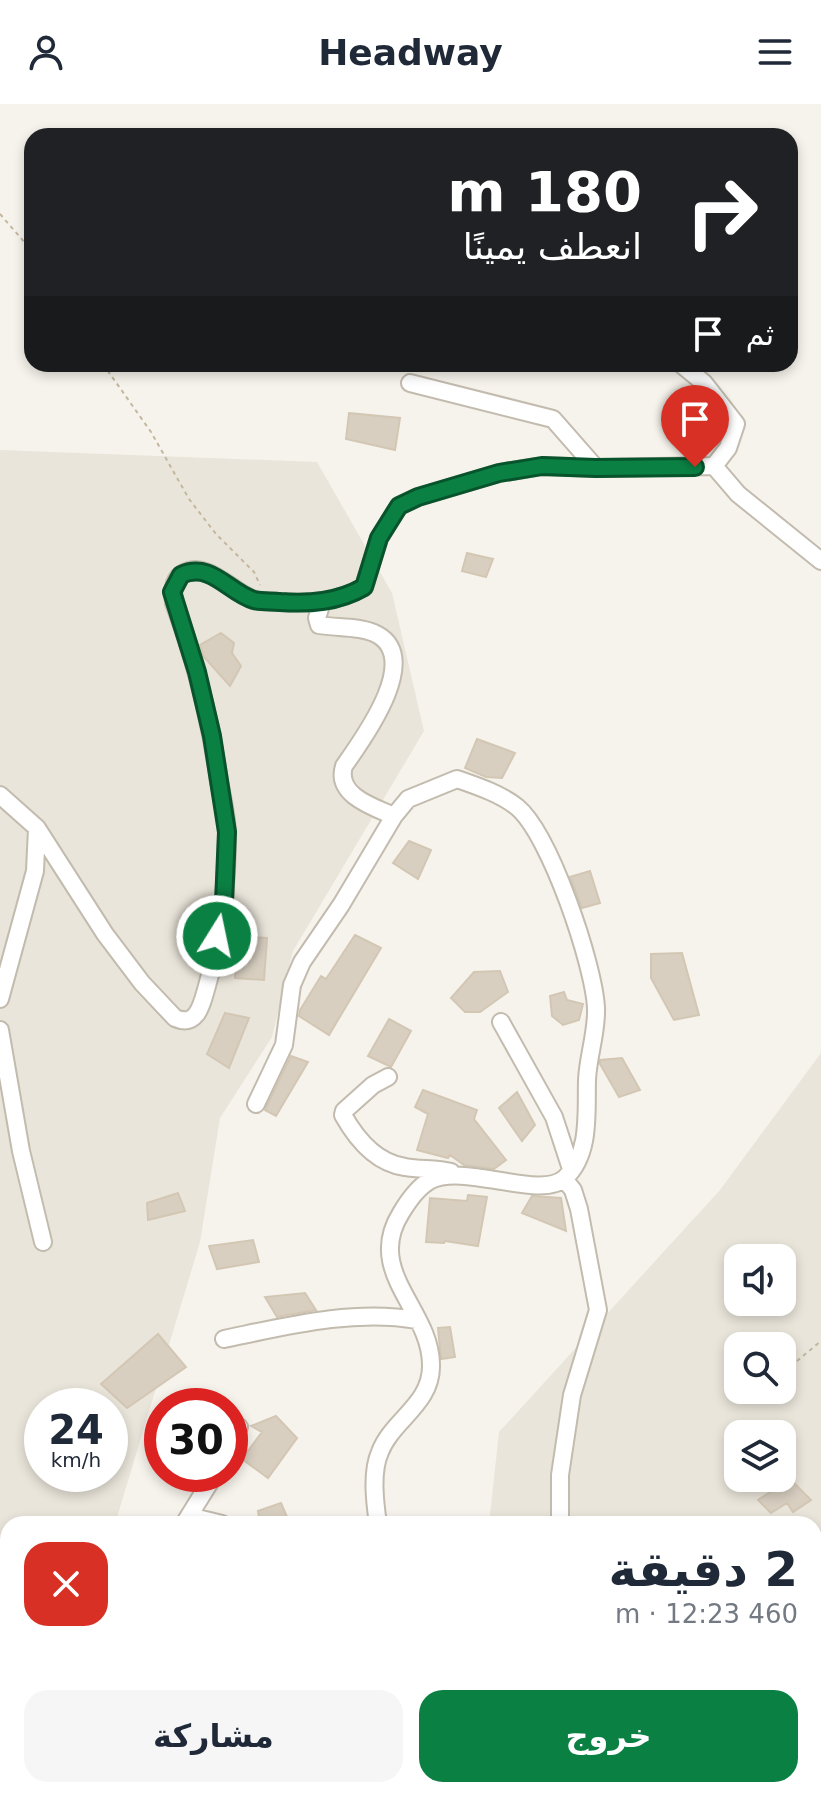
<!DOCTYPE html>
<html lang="ar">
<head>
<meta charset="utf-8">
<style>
	:root { --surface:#fff; --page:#f6f6f7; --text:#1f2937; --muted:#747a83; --accent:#0b8043 }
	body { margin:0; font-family:"DejaVu Sans","Noto Sans Arabic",sans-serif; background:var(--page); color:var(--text); direction:rtl; height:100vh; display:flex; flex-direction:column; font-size:30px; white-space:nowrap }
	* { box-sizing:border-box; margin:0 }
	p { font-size:26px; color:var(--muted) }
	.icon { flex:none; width:44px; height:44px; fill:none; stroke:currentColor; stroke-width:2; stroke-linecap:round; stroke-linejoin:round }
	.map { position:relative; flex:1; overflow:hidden; direction:ltr }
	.sheet { position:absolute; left:0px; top:1412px; width:822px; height:282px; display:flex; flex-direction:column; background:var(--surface); border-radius:24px 24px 0 0; box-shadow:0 4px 12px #0003; direction:rtl }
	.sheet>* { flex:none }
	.top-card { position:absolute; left:24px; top:24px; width:774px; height:244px; border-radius:24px; box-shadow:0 4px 12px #0003; direction:rtl; background:#202124; color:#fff; overflow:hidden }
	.tools { position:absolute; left:724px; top:1140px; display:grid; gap:16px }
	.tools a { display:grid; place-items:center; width:72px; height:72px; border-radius:16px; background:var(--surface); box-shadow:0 4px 12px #0003; font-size:40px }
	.speed { position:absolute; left:24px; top:1284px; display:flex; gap:16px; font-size:40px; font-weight:700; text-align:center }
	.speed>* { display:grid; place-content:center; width:104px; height:104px; border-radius:50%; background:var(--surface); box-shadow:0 4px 12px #0003; line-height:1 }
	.speed small { font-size:20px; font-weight:400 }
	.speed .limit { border:12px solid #d22; background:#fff; color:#111 }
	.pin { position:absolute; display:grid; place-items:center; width:68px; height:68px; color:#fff; margin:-82px -34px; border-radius:50% 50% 50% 0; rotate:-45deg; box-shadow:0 0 8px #0007 }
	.pin .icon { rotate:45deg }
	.me { position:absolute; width:88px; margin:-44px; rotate:10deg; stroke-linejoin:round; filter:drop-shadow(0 0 6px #0008) }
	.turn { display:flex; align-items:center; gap:28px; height:168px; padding:0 24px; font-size:36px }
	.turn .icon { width:104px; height:104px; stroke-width:2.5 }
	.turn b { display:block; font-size:56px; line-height:68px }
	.then { display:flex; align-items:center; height:76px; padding:0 24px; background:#0003; gap:16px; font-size:30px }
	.round { display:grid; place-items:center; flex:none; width:84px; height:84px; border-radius:24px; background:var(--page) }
	.headline { display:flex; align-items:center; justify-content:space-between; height:136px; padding:0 24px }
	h1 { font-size:48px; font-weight:800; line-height:60px }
	.button { display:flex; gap:16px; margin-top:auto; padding:16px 24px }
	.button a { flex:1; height:92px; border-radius:24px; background:var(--accent); color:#fff; font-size:32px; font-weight:800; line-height:92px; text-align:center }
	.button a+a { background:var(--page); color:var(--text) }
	header { display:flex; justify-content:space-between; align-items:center; height:104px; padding:0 24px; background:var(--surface); font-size:36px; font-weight:800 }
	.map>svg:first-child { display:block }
	.residential { fill:#eae5da; fill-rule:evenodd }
	.building { fill:#d8cfc1; stroke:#d3c7b4; stroke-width:2 }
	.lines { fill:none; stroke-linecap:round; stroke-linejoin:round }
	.street-casing { stroke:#c2bbae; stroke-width:20 }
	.path { stroke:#c4b79f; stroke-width:2; stroke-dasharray:4 4; stroke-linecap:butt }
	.street { stroke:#fff; stroke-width:16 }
	.route-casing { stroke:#07532c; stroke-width:20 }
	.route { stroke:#0b8043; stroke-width:14 }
</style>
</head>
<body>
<header><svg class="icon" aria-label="menu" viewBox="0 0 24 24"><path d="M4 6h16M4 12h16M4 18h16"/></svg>Headway<svg class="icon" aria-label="person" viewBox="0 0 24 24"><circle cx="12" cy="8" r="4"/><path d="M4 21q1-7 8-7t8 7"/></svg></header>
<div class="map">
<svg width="821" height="1693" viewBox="0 0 821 1693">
	<rect width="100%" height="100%" fill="#f6f3ec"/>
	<path class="residential" d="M0,346l317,12 75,131 32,138 -131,220 -21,86 -52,81 -20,124 -85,282h-107v175l-8,14zM42,1302h68v68h-68z
		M821,949v744h-321l-5,-7h319v-266h-325l10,-92 221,-242zM738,1154h44v44h-44zM738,1242h44v44h-44zM738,1330h44v44h-44z"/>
	<path class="building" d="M349,309l51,5 -5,32 -49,-11z
		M467,449l26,6 -7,18 -24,-6z
		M221,529l13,10 -2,10 9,13 -11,20 -26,-29 -4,-12z
		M477,635l38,14 -13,25 -16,-1 -21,-9z
		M409,737l22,9 -13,29 -25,-16z
		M590,767l10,32 -18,5 -12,-31z
		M355,831l26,13 -52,87 -30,-19 1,-6 21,-34 5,3z
		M237,832l30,2 -3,42 -29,-2z
		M682,849l17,62 -25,5 -23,-42v-24z
		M500,867l8,21 -28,20h-15l-14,-14 23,-26z
		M564,888l3,8 16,4 -4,16 -16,5 -11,-9 -2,-20z
		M225,909l24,5 -20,50 -22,-14z
		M389,915l22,12 -20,36 -23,-11z
		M291,952l17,6 -32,54 -11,-6z
		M622,954l18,32 -21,7 -19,-33v-4z
		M423,986l54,20 -3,9 32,41 -12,9 -30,-4 -14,-10 -2,3 -31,-8 11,-36 -13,-7z
		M517,988l18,33 -13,16 -23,-33z
		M178,1089l7,18 -37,9 -1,-17z
		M468,1091l19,2 -9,49 -33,-5 -1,2 -18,-1 4,-44 37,3z
		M532,1092l29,2 5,33 -44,-18z
		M253,1136l6,22 -42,7 -8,-23z
		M305,1189l11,17 -39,7 -12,-20z
		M450,1223l5,30 -14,2 -3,-31z
		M158,1230l28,33 -59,41 -26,-24z
		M276,1312l21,22 -29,40 -26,-19 20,-27 -11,-6z
		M790,1375l21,21 -18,12 -6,-9 -16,10 -13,-13z
		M281,1399l9,21h-30l-2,-13z"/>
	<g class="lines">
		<g class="street-casing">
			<path id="street" d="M410,279l143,36 43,49
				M714,362l24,28 83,67
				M322,498l-5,16 2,7c17,3 40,1 55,8 51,22 -11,106 -30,133 -9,29 29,41 50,50
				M0,691l37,33 68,106 37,49 33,35c23,10 27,-15 32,-32 14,-48 20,-100 20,-151 0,-18 -5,-37 -8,-54 -9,-61 -23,-120 -45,-178 -1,-10 -2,-21 7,-28 25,-18 52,19 74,25 7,2 17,1 25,2 30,2 58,0 84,-15l15,-49 20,-32 19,-9 81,-24 43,-7 54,2 118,-2 14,-18 8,-24 -32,-41 -23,-19
				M0,895l35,-128 2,-43
				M501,918l53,95 17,52
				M0,926l21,121 22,91
				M388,973l-15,8 -29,26 -1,4c14,25 33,48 62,52 15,3 31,1 46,5
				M256,1000l28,-59 8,-60 10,-23 39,-57 53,-89 14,-17 49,-20c20,7 44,15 60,28 33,27 77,158 79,201 1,24 -8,48 -9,72 -1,32 4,74 -22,98 -25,23 -101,-16 -136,3 -12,7 -22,22 -28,32 -37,59 30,96 30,152 1,39 -39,55 -51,87 -9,20 -5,51 -2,72
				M224,1235c63,-13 129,-30 193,-19
				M230,1341l9,-18
				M189,1412l33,8
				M184,1420l31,-50
				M560,1420v-49l12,-80 26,-85 -19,-101 -6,-19 -9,-11
				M814,1492l7,-7
				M0,1610l8,-4
				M193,1686v7"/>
		</g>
		<path class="path" d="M0,110l32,37
			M103,260l48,68 38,67 27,35 38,38 6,13
			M797,1257l24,-20"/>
		<use href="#street" class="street"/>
	</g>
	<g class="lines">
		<g class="route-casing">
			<path id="route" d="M217,832l7,-33 3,-71 -15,-96 -15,-64 -25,-80 9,-17c30,-14 48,18 73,25 8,2 18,1 26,2 30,2 58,0 84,-15l15,-49 20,-32 19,-9 81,-24 43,-7 54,2 99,-1"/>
		</g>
		<use href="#route" class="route"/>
	</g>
</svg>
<div class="tools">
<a><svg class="icon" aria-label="sound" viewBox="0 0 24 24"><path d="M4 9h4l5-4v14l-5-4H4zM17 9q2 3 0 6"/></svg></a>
<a><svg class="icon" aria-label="search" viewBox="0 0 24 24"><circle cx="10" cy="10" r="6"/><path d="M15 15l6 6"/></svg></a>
<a><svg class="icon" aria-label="layers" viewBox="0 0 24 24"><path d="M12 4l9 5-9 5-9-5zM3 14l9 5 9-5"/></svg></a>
</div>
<div class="speed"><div>24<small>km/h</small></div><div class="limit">30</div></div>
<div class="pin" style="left:695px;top:363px;background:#d93025"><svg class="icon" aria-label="arrive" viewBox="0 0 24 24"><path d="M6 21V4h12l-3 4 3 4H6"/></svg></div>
<svg class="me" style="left:217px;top:832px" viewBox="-20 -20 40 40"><circle r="17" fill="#0b8043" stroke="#fff" stroke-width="3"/><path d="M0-11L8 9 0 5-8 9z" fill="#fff"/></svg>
<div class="top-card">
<div class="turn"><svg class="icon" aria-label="right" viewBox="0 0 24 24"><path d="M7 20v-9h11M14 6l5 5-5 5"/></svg><div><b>180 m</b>انعطف يمينًا</div></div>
<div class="then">ثم<svg class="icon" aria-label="arrive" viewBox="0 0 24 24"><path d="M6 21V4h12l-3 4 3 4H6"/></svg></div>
</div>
<section class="sheet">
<div class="headline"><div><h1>2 دقيقة</h1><p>460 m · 12:23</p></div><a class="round" style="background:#d93025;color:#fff"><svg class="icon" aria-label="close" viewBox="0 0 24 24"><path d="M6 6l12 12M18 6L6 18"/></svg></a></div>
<div class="button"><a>خروج</a><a>مشاركة</a></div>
</section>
</div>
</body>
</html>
